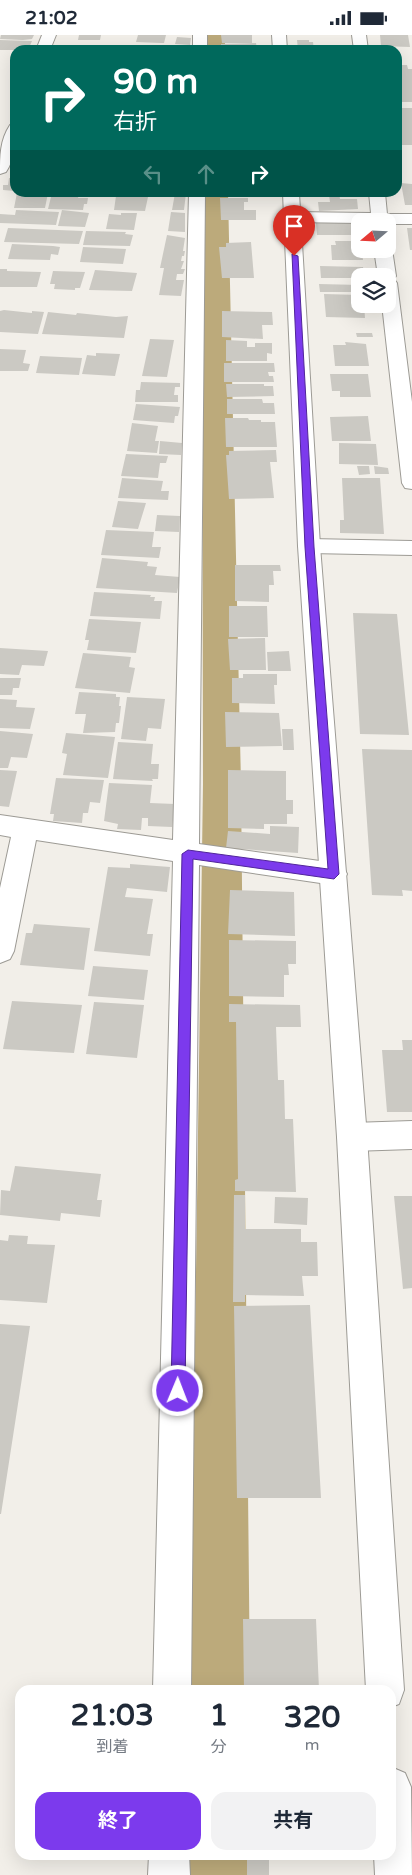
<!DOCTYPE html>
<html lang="ja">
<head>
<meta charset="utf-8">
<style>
	:root { --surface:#fff; --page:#f2f2f3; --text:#1f2937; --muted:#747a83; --accent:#7c3aed }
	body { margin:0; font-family:"Varela Round","Noto Sans JP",sans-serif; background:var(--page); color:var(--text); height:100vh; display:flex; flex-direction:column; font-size:19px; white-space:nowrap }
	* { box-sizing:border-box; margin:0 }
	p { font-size:16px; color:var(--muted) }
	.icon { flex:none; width:28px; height:28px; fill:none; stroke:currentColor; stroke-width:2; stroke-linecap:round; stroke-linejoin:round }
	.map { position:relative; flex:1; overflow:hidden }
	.drawer { position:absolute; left:15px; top:1650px; width:381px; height:175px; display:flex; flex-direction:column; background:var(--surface); border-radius:15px; box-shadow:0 5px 20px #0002 }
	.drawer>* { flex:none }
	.banner { position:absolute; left:10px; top:10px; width:392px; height:152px; border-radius:15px; box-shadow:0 5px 20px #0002; background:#00695c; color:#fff; overflow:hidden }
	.needle { width:32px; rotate:251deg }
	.tools { position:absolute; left:351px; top:178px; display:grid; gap:10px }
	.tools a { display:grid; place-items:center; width:45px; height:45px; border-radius:10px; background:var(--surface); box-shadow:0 5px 20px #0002; font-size:25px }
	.pin { position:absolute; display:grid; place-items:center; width:42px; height:42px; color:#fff; margin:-51px -21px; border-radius:50% 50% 50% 0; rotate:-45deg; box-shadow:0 0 5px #0007 }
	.pin .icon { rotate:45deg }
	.me { position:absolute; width:55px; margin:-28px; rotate:1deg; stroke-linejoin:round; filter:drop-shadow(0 0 4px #0008) }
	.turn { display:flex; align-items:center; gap:18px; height:105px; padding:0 20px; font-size:22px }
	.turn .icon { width:65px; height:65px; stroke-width:2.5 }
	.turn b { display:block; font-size:35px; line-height:42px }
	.lanes { display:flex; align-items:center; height:48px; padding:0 20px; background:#0003; justify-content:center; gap:25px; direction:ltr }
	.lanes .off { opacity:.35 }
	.eta { display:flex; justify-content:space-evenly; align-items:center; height:85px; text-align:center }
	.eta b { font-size:30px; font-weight:700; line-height:35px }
	.cta { display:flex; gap:10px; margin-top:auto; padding:10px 20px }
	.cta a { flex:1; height:58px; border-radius:15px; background:var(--accent); color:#fff; font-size:20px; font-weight:700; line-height:58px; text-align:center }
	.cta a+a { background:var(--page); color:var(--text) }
	.status { display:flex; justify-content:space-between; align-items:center; height:35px; padding:0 25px; background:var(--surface); direction:ltr }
	.status svg { height:14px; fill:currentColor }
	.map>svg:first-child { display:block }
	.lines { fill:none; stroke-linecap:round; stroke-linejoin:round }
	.canal { fill:#bcaa7b; fill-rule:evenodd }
	.building { fill:#cbc9c3 }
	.minor-casing { stroke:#9d9b95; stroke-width:2 }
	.tertiary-casing { stroke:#9d9b95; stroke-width:2 }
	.minor { fill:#fff; fill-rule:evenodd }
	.tertiary { fill:#fff; fill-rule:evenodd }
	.route { fill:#7c3aed; stroke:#51269a }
</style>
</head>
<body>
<div class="status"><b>21:02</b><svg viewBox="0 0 49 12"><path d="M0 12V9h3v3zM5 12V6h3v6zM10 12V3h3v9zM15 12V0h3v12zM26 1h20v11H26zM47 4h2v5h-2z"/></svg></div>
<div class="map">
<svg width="412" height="1840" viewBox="0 0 412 1840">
	<rect width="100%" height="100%" fill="#f2efe9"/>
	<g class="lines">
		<path class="canal" d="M203,0h22v15h-22z
			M202,158h26l13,591 9,906h-60l13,-906z
			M188,1820h64v20h-64z"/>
	</g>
	<path class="building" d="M1,0h33l-2,4 -9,1 -23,-1z
		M79,0h22l-1,5h-22z
		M138,0h28l-2,8h-3l-25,-1z
		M221,0h31v8h-30z
		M380,0h28l2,12 -29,-1z
		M177,2l14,1 -1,7 -15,-1z
		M0,5l32,1 -4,9h-28z
		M297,5h12v2h4l1,8h-16z
		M256,8l1,7h-36v-6z
		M398,30h9l1,4h4v33h-14z
		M398,73h14v37h-11l-3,-9z
		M9,143h6v13l-12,-1v-5h5z
		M401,148l11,1v21h-7z
		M17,158h31l-3,15h-31z
		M52,158l27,1 -1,4h10l-1,6h-3l-1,6 -35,-1z
		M117,158h39l-1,2h-38z
		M175,158h11l-2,17h-12z
		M230,158h31v2l-2,1h-29z
		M310,158h29l1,6h17l1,10 -39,2 -1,-9h12l-1,-7h-19z
		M116,161l32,1 -3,14 -31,-1z
		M220,163h28v4h-4v8h12v10h-35z
		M16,175l43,2 -3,13 -56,-2v-9l15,1z
		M62,175l27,3 -4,14 -27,-1z
		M171,177l14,1v19l-17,-1z
		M121,178h16l-3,17 -28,-1 3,-15 12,1z
		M316,188h44v12h-43z
		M8,193l75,3 -4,13 -75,-2z
		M407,193h5v22h-2z
		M86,196l40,1 -1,2 8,1 -3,11 -47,-1z
		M167,200l18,3 -2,13h2l-1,5h-2l-1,5h3l-3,8h4l-2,5h-6l-1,6h8l-3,16 -22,-1 5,-27h-4z
		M335,206h25l3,19h-31l-1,-15h5z
		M251,207l3,36h-32l-3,-31h7v-4z
		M12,209l41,2 7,1 -2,8 -7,-1 -1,6 -42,-1z
		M83,212l43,2 -3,15 -43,-2z
		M320,231l43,1 1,9h-4v2h-39z
		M0,234h7v2l34,1 -4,15h-37z
		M95,235l42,3 -5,18 -43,-1z
		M53,236l32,1 -5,16h-5v2l-21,-1 1,-5h-5z
		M319,249l41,1v7h-40z
		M324,259l36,1v9h4l1,14 -39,-1z
		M4,275l28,3v-2l12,1 -6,22 -38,-2v-21z
		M222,276l50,1 1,13h-11l1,14 -41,-2z
		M48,277l28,3 1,-2 39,4 12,-1 -4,22 -82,-4z
		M356,298h16l1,4h-16z
		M150,304l24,1 -7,37 -25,-1z
		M226,305l21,1v6h8v-4h17v11l-5,-1v8h-41z
		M345,307l21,2 3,22h-34l-2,-21h13z
		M0,314l26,1 -3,13 7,1 -2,7h-28z
		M96,318l24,1 -5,22 -33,-2 5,-19 9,1z
		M40,321l42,2 -3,17 -43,-2z
		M224,328h50l1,9h-7l1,4h4l1,6h-50z
		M330,339h38l3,23h-31v-6h-8z
		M141,347l39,1v4h-5l-1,8h4v7h-43l1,-12h4z
		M226,349h38v2h9l1,10 -47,1z
		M227,364h35l1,4h11l1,11h-48z
		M136,369l44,3 -2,9h-3l-1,7 -41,-3z
		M368,381l3,25h-39l-2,-24z
		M225,383h23l1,2h12v2h14l2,25h-51z
		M132,388l26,3 -3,15h4l-2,12 -30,-2z
		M160,406l22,2 -1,12 -22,-1z
		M339,408l37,1 2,21 -39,-1z
		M276,415l1,12h-7l4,36 -45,1 -3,-44h3v-4z
		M126,419l42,2 -2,7h-6l-2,15 -37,-2z
		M357,431h12l1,8 -11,1z
		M374,431l14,2 1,6h-14z
		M122,443l41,3 -2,10h8l-1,9 -50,-2z
		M342,443h38l4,56 -44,-1v-13h4z
		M118,466l28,2 -8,26 -26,-2z
		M157,480l23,1 -1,16 -24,-1z
		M106,495l48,2 -2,15h9l-2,11 -58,-3z
		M102,523l46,4 -1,4 10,1 -2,8 25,2 -3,16 -81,-5z
		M235,530h45l1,6h-8l1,14h-5v17l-34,-1z
		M94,557l57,3 -1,2h5l-1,4h8l-2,18 -70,-3z
		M229,571h38l1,31h-39z
		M353,578l44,1 12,121 -49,-1z
		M89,584l52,3 -5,31 -49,-3 2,-10h-4z
		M265,603l1,32h-36l-2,-31z
		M0,613l48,3 -4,15 -22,-1 -3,10 -19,-1z
		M289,616l2,20h-23l-1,-19z
		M83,618l48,4 -2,10 6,1 -5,25 -55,-5z
		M243,639h34v11h-3l1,19 -43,-1v-25h11z
		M0,643h21l-2,10h-6l-1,7h-12z
		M79,657l37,2v3h4l-1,9h2l-2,17h-3l-1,9 -32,1 3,-19h-11z
		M127,662l38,2 -4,30 -13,-1 -2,13 -25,-2z
		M0,664l17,1 -1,7 19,1 -5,21 -30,-1z
		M225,677l54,1 3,33 -56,1z
		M282,694h11l1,21h-11z
		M0,696l33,3 -6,24 -16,-1 -3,11h-8z
		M66,698l49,4 -7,41 -45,-3 4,-21 -5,-1z
		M118,707l35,2 -2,20h8l-1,15h-6l1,2 -40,-2z
		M362,714l50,1v141l-10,-1 1,6 -31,-1z
		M0,735l17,1 -8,36 -9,-1z
		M228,735l58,1v29h7v14h-6v10h-23v5l-36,-1z
		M56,743l48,2 -4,23 -10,-1 -2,11h-5l-1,10 -29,-2 1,-7h-4z
		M109,748l43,2 -2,18 25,1 -3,23 -24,-1v-8h-6l-1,12 -24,-1 1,-5 -14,-3z
		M270,791l29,1 -1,26 -72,-5 2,-17 42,3z
		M130,829l40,3 -3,25 -40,-4 -2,9 28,2 -6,35h6l-3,22 -56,-5 14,-84 22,1z
		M230,855l64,2 1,44 -67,-2z
		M34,889l56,4 -6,42 -64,-5 6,-32h6z
		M229,905l67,1v23h-8l1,11h-5v22l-55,-1z
		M93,931l55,4 -4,30 -56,-4z
		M12,966l70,4 -8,48 -71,-4z
		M94,967l50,3 -7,53 -51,-4z
		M229,969l71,1 1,22h-25l2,53h6l1,39h8l3,73 -61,-1v-11l3,-1 -2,-157h-7z
		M402,1005h10v72h-25l-5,-62h21z
		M15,1131l86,8 -4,26h5l-2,17 -39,-4 -1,8 -60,-6 1,-25 9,1z
		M234,1160h11v34h56v13h16l1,34h-16l2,20 -59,-1v7h-12z
		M394,1161h18v92l-9,1z
		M275,1162l33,1 -1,27 -33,-2z
		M9,1200l19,1 -1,8 28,1 -8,58 -47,-3v-60l8,1z
		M310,1270l11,193h-84l-3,-192z
		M0,1289l30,2 -29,188h-1z
		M243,1584h73l3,71h-75z
		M247,1820h22v20h-22z"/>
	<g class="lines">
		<g class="minor-casing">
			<path id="minor" d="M42,0h14l-6,15h-14z
				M193,0h14v15h-14z
				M352,0h14l2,15h-14z
				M15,88c0,18 1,34 -9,49l-6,2c0,-18 0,-34 10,-49z
				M189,158h16l-6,651 135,19 9,3 4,8 -4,8 -9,3 -135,-20 -8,825h-38l20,-829 -137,-21 -22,111 -4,8 -10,4v-75l11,-51 -11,-2v-20l173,25z
				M369,158h16l2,21h25v10h-24v-3h-28v2l-68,-1 -6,-1 -2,-4 2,-4 6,-1 79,1z
				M388,210l4,4 4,27 -2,3 3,4 15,119v87l-7,-1 -3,-5 -20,-179h6v-28h-10l-4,-27h14z
				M309,504l103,2v14l-103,-2 -8,-2 -3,-5 3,-5z
				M412,1086v28l-60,2 -11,-4 -4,-10 4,-10 11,-4z
				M149,1820h40l1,20h-42z"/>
		</g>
		<g class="tertiary-casing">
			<path id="tertiary" d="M272,0h14l1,15h-14z
				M283,158h16l21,353 47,591 37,553 -5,14 -8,3v-17h-25l-29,-553 -39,-591z
				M391,1732l14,6 6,14 1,88h-37l-1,-20h17z"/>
		</g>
		<use href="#minor" class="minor"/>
		<use href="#tertiary" class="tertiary"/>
	</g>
	<path class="route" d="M292,219l6,2 16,291 25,327 -5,5 -141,-20 -8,532 -2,5 -5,2 -5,-2 -2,-5 11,-537 6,-4 140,19 -23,-322z"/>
</svg>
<div class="tools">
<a><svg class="needle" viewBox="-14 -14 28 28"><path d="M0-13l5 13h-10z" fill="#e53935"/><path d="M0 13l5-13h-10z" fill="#747a83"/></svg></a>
<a><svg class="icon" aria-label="layers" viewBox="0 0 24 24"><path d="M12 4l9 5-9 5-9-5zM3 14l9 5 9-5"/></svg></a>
</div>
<div class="pin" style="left:294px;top:221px;background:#d93025"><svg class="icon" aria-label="arrive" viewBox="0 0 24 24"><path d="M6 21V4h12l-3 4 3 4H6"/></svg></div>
<svg class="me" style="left:178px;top:1356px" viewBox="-20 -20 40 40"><circle r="17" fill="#7c3aed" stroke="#fff" stroke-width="3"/><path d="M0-11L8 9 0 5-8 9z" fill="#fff"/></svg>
<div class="banner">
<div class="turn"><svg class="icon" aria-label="right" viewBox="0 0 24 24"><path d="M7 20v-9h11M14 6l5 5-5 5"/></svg><div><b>90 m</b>右折</div></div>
<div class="lanes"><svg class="icon off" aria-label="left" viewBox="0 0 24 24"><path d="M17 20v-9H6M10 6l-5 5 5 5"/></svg><svg class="icon off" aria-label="ahead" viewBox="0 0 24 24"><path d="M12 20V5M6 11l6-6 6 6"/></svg><svg class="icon" aria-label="right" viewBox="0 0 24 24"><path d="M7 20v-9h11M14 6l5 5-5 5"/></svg></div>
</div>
<section class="drawer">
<div class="eta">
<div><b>21:03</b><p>到着</p></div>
<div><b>1</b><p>分</p></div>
<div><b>320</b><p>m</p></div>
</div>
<div class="cta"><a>終了</a><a>共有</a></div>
</section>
</div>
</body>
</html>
